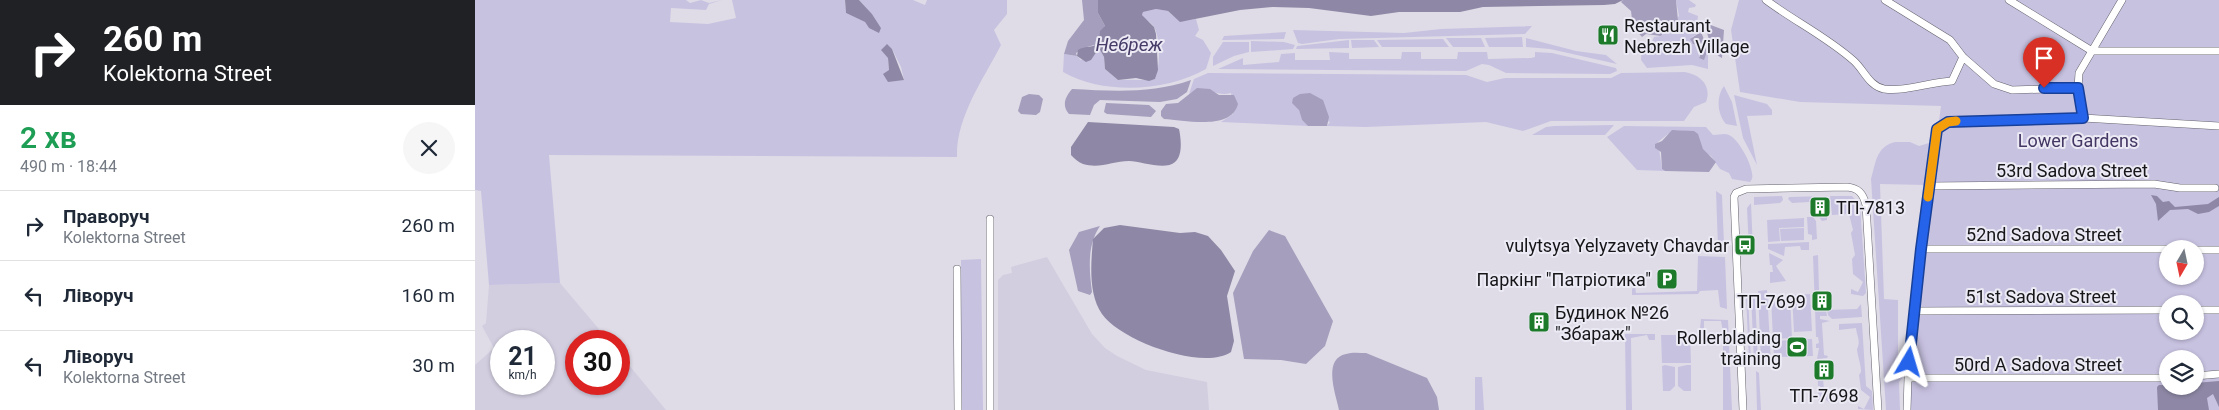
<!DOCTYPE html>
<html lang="uk">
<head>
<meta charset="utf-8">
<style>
	:root { --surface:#fff; --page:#f6f6f7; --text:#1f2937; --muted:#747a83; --line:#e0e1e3 }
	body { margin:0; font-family:Roboto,sans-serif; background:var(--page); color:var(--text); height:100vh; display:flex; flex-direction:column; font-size:19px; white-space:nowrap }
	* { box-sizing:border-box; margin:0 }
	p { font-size:16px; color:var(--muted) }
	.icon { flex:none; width:28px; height:28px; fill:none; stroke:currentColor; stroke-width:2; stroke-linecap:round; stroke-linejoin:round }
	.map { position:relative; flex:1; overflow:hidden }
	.sheet { display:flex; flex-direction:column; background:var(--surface); width:475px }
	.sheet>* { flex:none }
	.top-card { background:#202124; color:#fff; overflow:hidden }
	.needle { width:32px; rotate:189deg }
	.buttons { position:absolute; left:1684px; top:240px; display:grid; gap:10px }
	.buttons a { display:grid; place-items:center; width:45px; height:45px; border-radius:50%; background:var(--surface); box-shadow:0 1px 4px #0004; font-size:25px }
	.speed { position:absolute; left:15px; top:330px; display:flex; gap:10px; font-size:25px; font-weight:700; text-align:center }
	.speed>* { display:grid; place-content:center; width:65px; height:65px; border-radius:50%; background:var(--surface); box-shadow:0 1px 4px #0004; line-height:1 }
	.speed small { font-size:12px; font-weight:400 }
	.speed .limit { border:8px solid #d22; background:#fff; color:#111 }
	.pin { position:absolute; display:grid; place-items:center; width:42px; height:42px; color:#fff; margin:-51px -21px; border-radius:50% 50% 50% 0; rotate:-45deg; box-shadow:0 0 5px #0007 }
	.pin .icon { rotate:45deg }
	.me { position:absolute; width:55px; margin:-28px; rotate:7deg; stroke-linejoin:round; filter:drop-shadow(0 0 4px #0008) }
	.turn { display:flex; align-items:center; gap:18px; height:105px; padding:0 20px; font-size:22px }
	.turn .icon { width:65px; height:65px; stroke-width:2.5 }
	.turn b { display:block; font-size:35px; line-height:42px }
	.round { display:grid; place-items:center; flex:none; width:52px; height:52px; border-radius:26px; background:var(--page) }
	.summary { display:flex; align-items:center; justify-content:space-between; height:85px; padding:0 20px }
	h1 { font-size:30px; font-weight:600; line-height:38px; color:#1e9e55 }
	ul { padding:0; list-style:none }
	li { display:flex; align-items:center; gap:15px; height:70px; padding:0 20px; border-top:1px solid var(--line) }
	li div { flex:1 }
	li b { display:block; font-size:19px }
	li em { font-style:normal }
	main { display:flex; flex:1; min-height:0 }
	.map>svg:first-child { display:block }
	.built { fill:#d2cee0; fill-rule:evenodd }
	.green { fill:#c8c2e1; fill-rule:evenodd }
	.forest { fill:#a59ebd }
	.water { fill:#8e88a6 }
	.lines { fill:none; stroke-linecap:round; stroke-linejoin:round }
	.minor-casing { stroke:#65636d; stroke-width:8 }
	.minor { stroke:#fff; stroke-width:7 }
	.route-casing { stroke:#184099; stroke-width:12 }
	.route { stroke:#2563eb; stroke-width:9 }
	.slow { stroke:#f59e0b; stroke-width:9 }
	.labels { text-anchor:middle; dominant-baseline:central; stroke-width:4; stroke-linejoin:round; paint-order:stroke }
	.poi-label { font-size:18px; fill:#161619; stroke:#eceaf4; text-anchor:end }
	.park-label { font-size:18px; fill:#443764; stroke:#eceaf4 }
	.street-label { font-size:18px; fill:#161619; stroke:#eceaf4 }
	.water-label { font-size:19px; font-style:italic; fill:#473b68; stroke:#eceaf4 }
</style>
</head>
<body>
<main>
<section class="sheet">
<div class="top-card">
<div class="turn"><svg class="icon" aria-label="right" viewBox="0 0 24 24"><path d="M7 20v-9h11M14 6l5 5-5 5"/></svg><div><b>260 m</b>Kolektorna Street</div></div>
</div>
<div class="summary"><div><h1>2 хв</h1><p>490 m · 18:44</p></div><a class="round"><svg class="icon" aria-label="close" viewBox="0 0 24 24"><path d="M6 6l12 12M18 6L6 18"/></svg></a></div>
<ul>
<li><svg class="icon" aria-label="right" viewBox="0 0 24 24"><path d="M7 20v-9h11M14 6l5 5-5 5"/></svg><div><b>Праворуч</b><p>Kolektorna Street</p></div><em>260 m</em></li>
<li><svg class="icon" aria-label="left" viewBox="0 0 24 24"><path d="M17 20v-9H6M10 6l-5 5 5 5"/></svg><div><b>Ліворуч</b></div><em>160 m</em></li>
<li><svg class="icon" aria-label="left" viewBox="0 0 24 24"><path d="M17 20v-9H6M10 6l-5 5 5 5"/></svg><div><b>Ліворуч</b><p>Kolektorna Street</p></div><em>30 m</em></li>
</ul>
</section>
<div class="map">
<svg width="1744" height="410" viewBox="0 0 1744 410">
	<rect width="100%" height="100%" fill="#dfdce7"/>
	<path class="built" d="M572,257l45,77 13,14 12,8 29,14 61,12 2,28h-211v-130l5,-5 9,-2 -1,-6z
		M85,283l49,58h-33v43h43v-31l47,57h-191v-45l19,-17 -12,-22 4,-3 3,-38zM26,341h43v43h-43z"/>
	<path class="green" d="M0,0h211l4,3 11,-3 8,3 13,-3 -13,4 -3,6 -35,-2 -1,14 38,2 28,-6 -4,-18h113l1,13 19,9 4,6h12l-9,-14 -13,-14h54l12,5 2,-5h80v14l-13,16 7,15c-18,35 -45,72 -44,112l-408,-2 11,128 -71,2 -8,-94 -6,-1zM417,49l9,18 3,13 -15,-10 -1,-12z
		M1201,0h13l7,5 -1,2 -6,1 -1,4 10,4 -1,8 4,8 -9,5 -1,5 10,6 -2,10 7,-3 2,-6v20l-16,-4 -45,3 -6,-8 1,-16h9l3,-7 7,-1 18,-20z
		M1264,0h480v410h-309l-1,-31 21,-191 11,-82 -141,-4 -60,-10 -9,-62zM1692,249h28v27h-28zM1692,304h28v27h-28zM1692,359h28v27h-28z
		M681,9l12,2c9,9 14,11 28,8l3,11 -4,6 8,4 8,13 -5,16c-40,23 -103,26 -143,3l1,-18 13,2 4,4 18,-12 5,9 1,12 13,11c12,-1 27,1 37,-1 5,-14 6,-39 -1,-52 -3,-5 -9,-7 -12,-12l1,-3z
		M1057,26l-7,8 -186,5 -37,5 -4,-1 -5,-13 111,3 37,-4z
		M811,32l-2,7 -62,1 2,-4z
		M1047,37l1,10h-34l-4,-9z
		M971,38h35l4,9h-32z
		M1051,38l50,13 30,4 11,9 -67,-15 -24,-2z
		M968,39l6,8h-67l-5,-7z
		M874,40v8l-53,1 1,-3z
		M876,40h23l5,7 -27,1z
		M776,41l33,1 11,3 -2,4 -42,3z
		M748,42h26v10l-15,4 -21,10v-9z
		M854,52l20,1v6h52l1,-7h19v7h36l1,-7h29l1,7 43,-1 4,-1v-5l17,1 64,15 1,3 -7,3 -104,-1 -17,-8 -7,-1 -16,7 -248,-2 25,-11v7l36,-3 2,-8 14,-1v7h35z
		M1210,72c16,3 27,14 21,30l-12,5 -10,14h-133l-28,10 -37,-9 -120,5 -39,-1 3,-4 -31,-12 3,10 6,6 -87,-4 12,-8 -2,-21c-18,5 -23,-12 -42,1l5,-15 14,-6 258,2 21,7 18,-4h106l10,-5z
		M1249,86l8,16 5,24 -11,-2c-9,-10 -10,-28 -2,-38z
		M1259,95l33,9 5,6v5l-25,1 10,49 -14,-27z
		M1139,125l-9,10h-73l14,-8 8,-1z
		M1149,126l82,1 7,8c6,0 11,-2 16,0 10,4 26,34 23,44l-2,3 -18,-3 -3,-6 -9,-4 -9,-13 -6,-3 -11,-21 -17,-2 -9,4 -10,8 4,27 3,2 -28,-1 -30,-33z
		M1420,142h15l9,4 10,-3 -4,42 -45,-1 4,115 14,1v56l5,21 -4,5 1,28h-14l-15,-231c5,-17 5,-32 24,-37z
		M1241,191l6,4 2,49 -6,3z
		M1307,196l1,4 -3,3 -26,2v-8z
		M1352,196v24l-5,1 -6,-8 11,-1 -1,-11 -34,2 -4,-4 1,-2z
		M1355,196h22l8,9 6,88 -3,3 -12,-2v-5l7,3 5,-10 -10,-8 -1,-15 3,-4 -4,-22 2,-3 -4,-16 -17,1z
		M1276,203l2,47h-4l-2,-42z
		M1332,217h6l3,4 1,18 -5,1v-5l-4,-1z
		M1329,218v9l-25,1 1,13 -12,1 -1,-22z
		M1329,228v12l-23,1 -1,-12z
		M1334,242v8h-8l-1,-4 -15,1 -1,9 -16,-7v-5z
		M1294,253l14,7 -7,6 10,15 -16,2v-11h3l-1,-7h-2z
		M1343,255l1,35 -4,4v15l-2,-53z
		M1223,256l27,1 2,52 -7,-2 -2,-17 -18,1 -2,3 -66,1v-6l3,-4 1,8 61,-2z
		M506,259l2,151h-21l-1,-150z
		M1292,290l4,73h-10l-3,-72z
		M1280,293l3,70h-4l-3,-69z
		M1273,294l3,68 -2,-2 -3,-64z
		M1335,294l2,37 -18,1 -2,-37z
		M1315,296l2,42 -19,1 -2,-42z
		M1386,304l1,13 -30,2 -4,-4 -1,-5 30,-1z
		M1340,309l11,1 1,6h-7v3l10,2 -8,2 2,32 4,1 -1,2 -10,1 2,-11h-3v-4l3,-1 -1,-6h-2z
		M1226,319l27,1 4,90h-9v-78l-2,-11h-17v15l-5,3z
		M1387,323l4,63 6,5 1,19 -15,-1v-3l6,3 6,-12 -9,-7 -2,-15 2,-3c0,-9 -3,-13 -4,-23 4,-8 0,-12 -1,-21l-17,2v-6z
		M1150,334h30v6h-6l-2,-5 -16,3 1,72h-6z
		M1186,335h29l1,28h-29z
		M1337,339l1,17 -39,1 -1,-16z
		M1342,360h1l2,18h3l1,12 3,1 3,12 -5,-4 -6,4 -1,-11h3l-1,-6h-2z
		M1190,365l10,2v19l-5,5h-7l-1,-25z
		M1212,365h4v26h-7l-6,-5v-19z
		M1281,371l3,2 2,37h-4z
		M1000,377h7l2,33h-9z"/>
	<path class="forest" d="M607,0h16v13l7,13 -7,18 -11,3 -11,6 1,3 -13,-2 4,-13 16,-21z
		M1148,0h53l2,21 -11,6 -6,9 -15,-2 -4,3 -9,-10 -2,-16 -10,-9z
		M1233,24l16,6 -2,28c-9,-4 -14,-20 -16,-30z
		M1226,32l7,17 -4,11 -5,-2 3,-7 -3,-6 -6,-1 -3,-5z
		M716,80l-4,12 -10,7 -17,3 -60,-2 -6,5 -4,10 -21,-1c-8,-9 -3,-18 3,-25 40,2 80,5 119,-9z
		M722,88l13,1 9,6h15l4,9c-7,27 -53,16 -74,15l-3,-3v-5l5,-7 12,-1z
		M835,93l13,7 6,17 -2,9h-19l-6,-6 -3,-10 -7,-7 1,-5 7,-4z
		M554,94l10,1 4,4 -3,13 -4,3 -15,-1 -3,-3 4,-14z
		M631,103l43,2 7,6 -5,6 -44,-3 -3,-2z
		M1197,130l22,1 4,3 5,15 13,13 -7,10 -44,-1 -3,-2 -1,-17 -6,-4v-4l7,-3z
		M625,226c-13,19 -11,43 -8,66l-2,3 -12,-4 -9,-41 10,-18z
		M794,230l16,6 48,85 -8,25 -19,18 -25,-4 -37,-1 -11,-66 20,-42z
		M891,353l61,25 10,19 2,13h-100c-3,-15 -17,-51 7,-56 6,-2 14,-1 20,-1z"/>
	<path class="water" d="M370,0h14l13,14 9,14 -2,5 -10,-5 -4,-6 -19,-9z
		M623,0h525l-8,4 -11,1 -121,2 -23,5h-61l-28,4 -62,-8 -36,-1 -33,3 -60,12 -12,-11 -12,-2 -13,3 -1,3 12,12 2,7 2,36 -3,9 -6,2 -13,-3 -18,2 -13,-11 -1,-12 -5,-9 -8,12 -5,2 -9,-6 1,-6c7,-5 16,-1 21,-8l1,-11 5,-5 -7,-13z
		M412,44l5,5 12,31 -16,2 -5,-8 6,-4 -1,-12 -7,-8z
		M613,122l86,5 5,2c2,9 4,27 -4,33 -10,9 -34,-1 -46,-1 -16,0 -29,8 -46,3 -5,-2 -9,-6 -12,-9v-8z
		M1676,195l6,1 6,6 6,-1 6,6 33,-3 11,-7v9l-10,6 -11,2 -10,-5 -18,1 -12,11 -2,-17z
		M645,225l60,8 15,-1 13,4 13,14 14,21 -8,25 7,45 -3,11c-28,19 -110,-11 -129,-38 -14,-20 -11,-51 -9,-75l11,-11z
		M1744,381v26l-6,-13 -6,4 2,12h-51l-1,-23 2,-2 36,1v-3z"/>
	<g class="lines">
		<g class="minor-casing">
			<path id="minor" d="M1291,0c28,21 61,37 88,61 10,9 15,25 30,28 22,3 46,-7 68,-8l11,-24
				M1410,0l65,40 13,17 31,27 18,6 66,-2
				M1534,0l83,51h127
				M1608,118l-5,-30 1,-15 43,-73
				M1455,186l224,-2 26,4h35
				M515,219v191
				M1446,249h246
				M1720,250h24
				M482,269l1,141
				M1720,310h24
				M1441,311l251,-1
				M1720,376l24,-2
				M1433,378h259
				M1268,410l-9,-213 2,-4 10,-4 101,-2c11,1 16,6 19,18l12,205
				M1432,410l1,-32 13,-129 15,-114 3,-9 9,-4 135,-4 136,8"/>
		</g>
		<use href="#minor" class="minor"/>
	</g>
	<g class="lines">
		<g class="route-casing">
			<path id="route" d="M1434,362l12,-113 16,-120 11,-7 135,-4 -5,-30h-34"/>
		</g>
		<use href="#route" class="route"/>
		<path class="slow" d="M1453,197l9,-68 11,-7 8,-1"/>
	</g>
	<defs>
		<g id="restaurant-square" transform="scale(1.125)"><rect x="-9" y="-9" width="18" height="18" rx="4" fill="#1c7a2a" stroke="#eceaf4"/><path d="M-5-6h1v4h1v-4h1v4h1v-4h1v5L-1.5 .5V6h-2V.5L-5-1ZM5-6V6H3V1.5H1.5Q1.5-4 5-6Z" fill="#fff"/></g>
		<g id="building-square" transform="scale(1.125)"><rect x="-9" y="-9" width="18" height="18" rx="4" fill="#1c7a2a" stroke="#eceaf4"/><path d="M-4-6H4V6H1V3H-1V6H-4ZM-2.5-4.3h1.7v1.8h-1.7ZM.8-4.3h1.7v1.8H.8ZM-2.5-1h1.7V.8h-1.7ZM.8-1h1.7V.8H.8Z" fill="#fff"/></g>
		<g id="bus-square" transform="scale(1.125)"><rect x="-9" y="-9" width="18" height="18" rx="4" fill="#1c7a2a" stroke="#eceaf4"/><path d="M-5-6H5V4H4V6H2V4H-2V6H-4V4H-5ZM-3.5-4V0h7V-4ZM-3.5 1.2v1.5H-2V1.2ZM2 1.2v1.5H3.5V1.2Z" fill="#fff"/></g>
		<g id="parking-square" transform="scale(1.125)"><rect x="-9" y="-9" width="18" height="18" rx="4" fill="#1c7a2a" stroke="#eceaf4"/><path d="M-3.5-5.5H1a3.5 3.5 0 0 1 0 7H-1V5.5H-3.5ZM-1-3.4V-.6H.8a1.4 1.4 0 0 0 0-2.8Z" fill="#fff"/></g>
		<g id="stadium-square" transform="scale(1.125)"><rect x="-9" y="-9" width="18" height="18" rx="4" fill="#1c7a2a" stroke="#eceaf4"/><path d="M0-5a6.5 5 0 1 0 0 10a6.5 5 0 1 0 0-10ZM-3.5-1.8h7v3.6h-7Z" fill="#fff"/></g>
	</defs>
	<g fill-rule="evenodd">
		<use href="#restaurant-square" x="1133" y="35"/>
		<use href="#building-square" x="1345" y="207"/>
		<use href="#bus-square" x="1270" y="245"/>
		<use href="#parking-square" x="1192" y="279"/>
		<use href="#building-square" x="1347" y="301"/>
		<use href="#building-square" x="1064" y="322"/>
		<use href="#stadium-square" x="1322" y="347"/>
		<use href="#building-square" x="1349" y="370"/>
	</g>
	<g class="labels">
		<g class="poi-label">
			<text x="1149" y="25" text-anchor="start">Restaurant<tspan x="1149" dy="21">Nebrezh Village</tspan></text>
			<text x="1361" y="207" text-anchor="start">ТП-7813</text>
			<text x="1254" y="245">vulytsya Yelyzavety Chavdar</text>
			<text x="1176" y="279">Паркінг "Патріотика"</text>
			<text x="1331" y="301">ТП-7699</text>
			<text x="1080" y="312" text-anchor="start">Будинок №26<tspan x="1080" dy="21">"Збараж"</tspan></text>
			<text x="1306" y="337">Rollerblading<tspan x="1306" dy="21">training</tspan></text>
			<text x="1349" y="395" text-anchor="middle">ТП-7698</text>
		</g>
		<g class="park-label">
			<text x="1603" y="140">Lower Gardens</text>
		</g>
		<g class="street-label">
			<text x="1597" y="170">53rd Sadova Street</text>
			<text x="1569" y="234">52nd Sadova Street</text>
			<text x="1566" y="296">51st Sadova Street</text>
			<text x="1563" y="364">50rd A Sadova Street</text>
		</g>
		<g class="water-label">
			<text x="654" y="44">Небреж</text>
		</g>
	</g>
</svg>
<div class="buttons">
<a><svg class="needle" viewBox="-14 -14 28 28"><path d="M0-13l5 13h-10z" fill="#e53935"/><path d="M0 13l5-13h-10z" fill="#747a83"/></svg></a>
<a><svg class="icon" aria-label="search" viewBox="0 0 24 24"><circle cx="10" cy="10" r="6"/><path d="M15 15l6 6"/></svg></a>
<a><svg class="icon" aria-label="layers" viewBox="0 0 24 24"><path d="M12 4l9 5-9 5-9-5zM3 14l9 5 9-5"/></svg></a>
</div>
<div class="speed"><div>21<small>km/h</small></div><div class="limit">30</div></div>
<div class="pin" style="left:1569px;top:88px;background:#d93025"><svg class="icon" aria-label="arrive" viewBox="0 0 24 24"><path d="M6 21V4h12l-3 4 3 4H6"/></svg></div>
<svg class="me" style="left:1434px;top:362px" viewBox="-20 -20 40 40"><path d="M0-17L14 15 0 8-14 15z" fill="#2563eb" stroke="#fff" stroke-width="4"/></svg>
</div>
</main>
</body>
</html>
